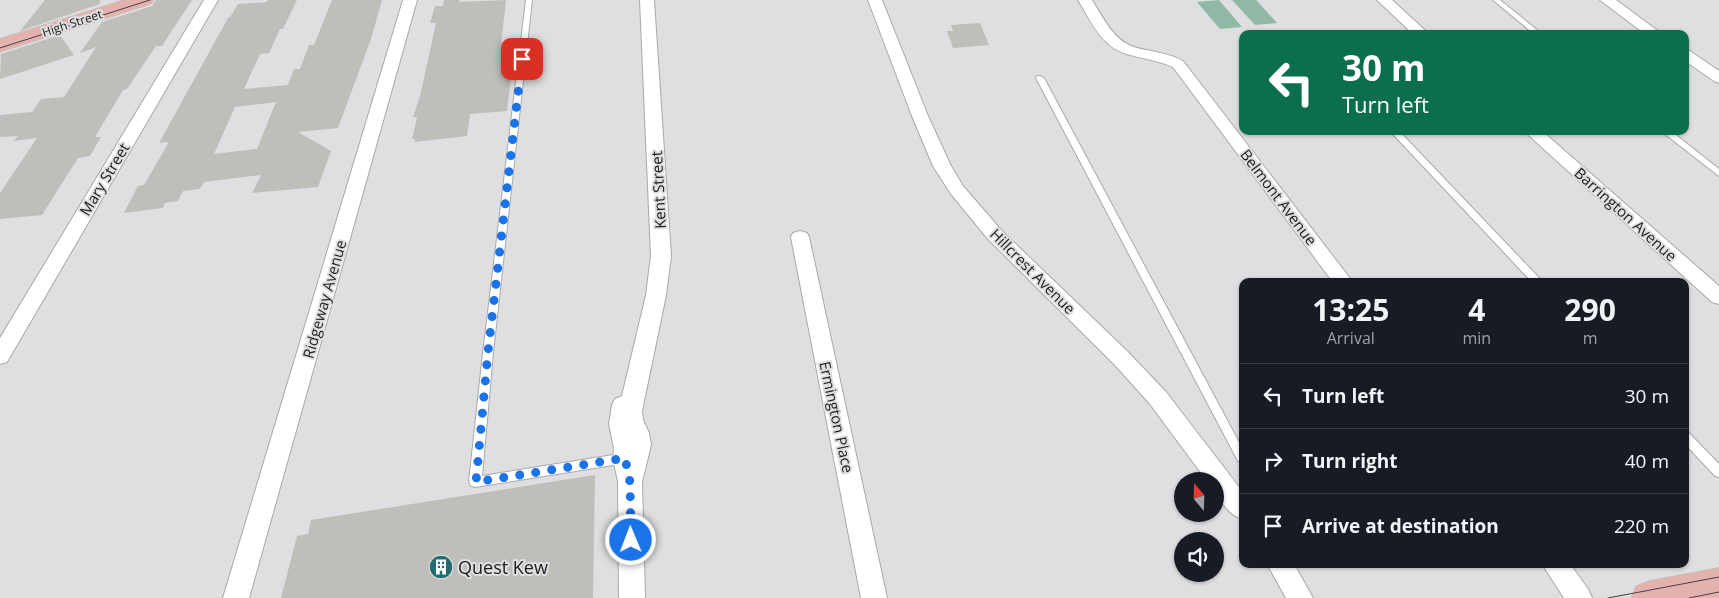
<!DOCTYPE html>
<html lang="en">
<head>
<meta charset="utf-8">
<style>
	:root { --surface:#171b24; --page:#242831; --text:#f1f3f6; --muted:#9ea1a6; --line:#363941 }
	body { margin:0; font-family:"Open Sans",sans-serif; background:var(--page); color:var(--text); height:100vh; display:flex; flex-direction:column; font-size:19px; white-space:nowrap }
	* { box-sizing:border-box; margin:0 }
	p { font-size:16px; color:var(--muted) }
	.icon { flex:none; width:28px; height:28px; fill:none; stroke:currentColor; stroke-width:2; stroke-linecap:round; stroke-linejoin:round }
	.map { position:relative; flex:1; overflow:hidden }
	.details { position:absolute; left:1239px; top:278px; width:450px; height:290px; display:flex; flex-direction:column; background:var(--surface); border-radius:10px; box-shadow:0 1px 4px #0004 }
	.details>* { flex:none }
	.top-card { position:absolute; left:1239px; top:30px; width:450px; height:105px; border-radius:10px; box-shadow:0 1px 4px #0004; background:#0b6e4f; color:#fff; overflow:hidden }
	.needle { width:32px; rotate:341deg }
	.tools { position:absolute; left:1174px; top:472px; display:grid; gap:10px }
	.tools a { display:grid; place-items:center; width:50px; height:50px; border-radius:50%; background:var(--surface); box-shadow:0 1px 4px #0004; font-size:25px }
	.pin { position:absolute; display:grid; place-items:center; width:42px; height:42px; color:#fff; margin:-21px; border-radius:10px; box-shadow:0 2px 8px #0006 }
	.me { position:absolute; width:55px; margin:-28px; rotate:359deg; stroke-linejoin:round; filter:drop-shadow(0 0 4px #0008) }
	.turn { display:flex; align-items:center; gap:18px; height:105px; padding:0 20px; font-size:22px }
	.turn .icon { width:65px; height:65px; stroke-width:2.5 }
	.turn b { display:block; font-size:35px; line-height:42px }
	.eta { display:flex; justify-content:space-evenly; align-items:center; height:85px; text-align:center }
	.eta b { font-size:30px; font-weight:700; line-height:35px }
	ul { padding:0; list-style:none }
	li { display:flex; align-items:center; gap:15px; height:65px; padding:0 20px; border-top:1px solid var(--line) }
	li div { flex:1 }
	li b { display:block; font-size:19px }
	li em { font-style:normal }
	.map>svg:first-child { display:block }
	.green { fill:#8fb9a4 }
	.building { fill:#c0beba; fill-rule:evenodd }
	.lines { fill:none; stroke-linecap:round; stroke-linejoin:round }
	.lane-casing { stroke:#a9a8ab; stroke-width:2 }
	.street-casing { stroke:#a9a8ab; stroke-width:2 }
	.primary-casing { stroke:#bbb; stroke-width:1 }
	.lane { fill:#fff; fill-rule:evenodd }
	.street { fill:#fff; fill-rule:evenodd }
	.primary { fill:#e4b2ac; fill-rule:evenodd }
	.tram { stroke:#424244; stroke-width:1 }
	.route { stroke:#1a73e8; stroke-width:9; stroke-dasharray:0 16.2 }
	.labels { text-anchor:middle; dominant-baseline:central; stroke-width:4; stroke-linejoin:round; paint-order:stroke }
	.far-street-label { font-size:12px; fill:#1c1c1d; stroke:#dfdee1 }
	.street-label { font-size:15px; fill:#1c1c1d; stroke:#dfdee1 }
	.near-poi-label { font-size:18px; fill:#1c1c1d; stroke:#dfdee1; text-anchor:start }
</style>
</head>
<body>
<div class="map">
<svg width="1719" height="598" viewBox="0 0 1719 598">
	<rect width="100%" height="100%" fill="#dfdee1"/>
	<path class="green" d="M1219,0l23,27 -22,2 -23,-27z
		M1232,0h24l21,23 -22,2z"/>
	<path class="building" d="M45,0h55v4l-80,27z
		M156,0h36l-30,46h-6l-29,43 -4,1 -28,47h6l-11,19 -12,2 -36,57 -42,4v-26l37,-55 -23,3 4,-5 -18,1v-22l32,-3 9,-13 23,-2 32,-50 -16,6 22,-31 50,-16z
		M268,0h29l-14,29h-3l-11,24 -9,1 -16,35 44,-4 6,-16h6l9,-24h5l18,-45h50l-11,39 -33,89 -40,4 33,19 -13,36 -66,6 9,-18 -57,7 -4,7 -17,2 -5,10 -13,2 -2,5 -39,5 14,-27 6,-1 25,-43 -10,1 69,-125 2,-1 8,-13 29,-2zM276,102l-19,47 -43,5 21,-47z
		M444,0h16l-1,2 47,-2 -5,45 9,-1 -2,19 5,-1 -6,49 -37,3 -3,22 -52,6v-3h-3l5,-22h-4l7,-21 16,-73h-6l5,-17h8z
		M980,23l9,22 -36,3 -6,-17h6l-2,-6z
		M60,35l14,20 -74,24 1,-25z
		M595,475l-2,123h-312l16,-62 11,-2 3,-14z"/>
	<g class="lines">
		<g class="lane-casing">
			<path id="lane" d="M526,0h6l-39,353 -11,123 144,-23 4,2 2,3 -2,3 -4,2 -151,24 -4,-1 -2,-4 14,-129z
				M1493,0h7l42,34h-8z
				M1037,76h3l4,2 198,370v15l-4,-2 -202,-383z
				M1390,131h9l143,150h-11z
				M1661,131h10l48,38v7z
				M1685,431l4,2 30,31v13l-4,-1 -30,-32z"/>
		</g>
		<g class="street-casing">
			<path id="street" d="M204,0h14l-211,362 -7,2v-26z
				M403,0h14l-168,598h-26z
				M640,0h14l17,256 -5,39 -24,116 1,9 6,13 2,12 -9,37 3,116h-26l-1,-116 -5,-24 1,-10 -5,-24 3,-19 3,-6 7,-3 24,-101 5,-39z
				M868,0h14l46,116 23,50 12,20 39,45 126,121 38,40 76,99v28c-14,-4 -27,-23 -27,-38h-8l-57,-77 -36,-40 -126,-125 -37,-45 -18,-28 -21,-50z
				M1078,0h14c12,19 22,42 45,48 16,4 32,5 46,13l169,220h-20l-159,-214c-15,-7 -30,-8 -46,-13 -26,-7 -36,-33 -49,-54z
				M1377,0h15l37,34h-16z
				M1600,0h16l46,34h-17z
				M1685,49l5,2 29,20v12l-5,-2 -29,-20z
				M1524,131h18l177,155v18l-7,-2z
				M800,231l7,2 2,4 78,361h-26l-70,-361 2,-4z
				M1267,564h27l19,34h-27z
				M1542,564h28l18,25 4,9h-28z"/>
		</g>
		<g class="primary-casing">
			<path id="primary" d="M124,0h30l-3,4 -151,48v-13z
				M1719,568v30h-88l5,-12 13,-5z"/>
		</g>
		<use href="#lane" class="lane"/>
		<use href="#street" class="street"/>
		<use href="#primary" class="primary"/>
		<path class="tram" d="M0,48l150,-48
			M1608,598l111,-21
			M1689,598l30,-6"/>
	</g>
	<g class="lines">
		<path class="route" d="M522,59l-34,293 -12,130 149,-24 5,24 1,58"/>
	</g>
	<defs>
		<g id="building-disc" transform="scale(1.25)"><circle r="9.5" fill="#216d70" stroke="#dfdee1"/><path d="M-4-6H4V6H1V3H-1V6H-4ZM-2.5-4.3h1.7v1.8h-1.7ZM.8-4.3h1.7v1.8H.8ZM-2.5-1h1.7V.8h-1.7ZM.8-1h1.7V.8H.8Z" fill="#fff"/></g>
	</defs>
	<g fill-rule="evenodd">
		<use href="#building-disc" x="441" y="567"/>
	</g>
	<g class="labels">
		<g class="far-street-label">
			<text transform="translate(72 23) rotate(-18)">High Street</text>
		</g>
		<g class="street-label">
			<text transform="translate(104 179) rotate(-59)">Mary Street</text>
			<text transform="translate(658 190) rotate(-93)">Kent Street</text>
			<text transform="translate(1279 197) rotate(53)">Belmont Avenue</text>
			<text transform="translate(1626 214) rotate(42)">Barrington Avenue</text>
			<text transform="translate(1033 271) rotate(45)">Hillcrest Avenue</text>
			<text transform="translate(324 299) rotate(-74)">Ridgeway Avenue</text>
			<text transform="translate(837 417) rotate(78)">Ermington Place</text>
		</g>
		<g class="near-poi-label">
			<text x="458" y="567">Quest Kew</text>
		</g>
	</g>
</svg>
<div class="tools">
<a><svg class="needle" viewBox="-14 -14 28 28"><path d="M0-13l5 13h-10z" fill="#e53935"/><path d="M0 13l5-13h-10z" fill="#9ea1a6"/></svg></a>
<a><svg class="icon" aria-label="sound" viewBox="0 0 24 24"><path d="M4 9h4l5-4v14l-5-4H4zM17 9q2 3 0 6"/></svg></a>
</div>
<div class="pin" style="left:522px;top:59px;background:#d93025"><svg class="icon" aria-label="arrive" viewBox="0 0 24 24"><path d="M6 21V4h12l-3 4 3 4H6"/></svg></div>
<svg class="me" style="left:631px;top:540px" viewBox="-20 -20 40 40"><circle r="17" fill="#1a73e8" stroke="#fff" stroke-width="3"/><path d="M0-11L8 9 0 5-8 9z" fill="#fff"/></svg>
<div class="top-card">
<div class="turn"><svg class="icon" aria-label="left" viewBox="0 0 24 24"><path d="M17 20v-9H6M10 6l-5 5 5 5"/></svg><div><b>30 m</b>Turn left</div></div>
</div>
<section class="details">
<div class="eta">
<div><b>13:25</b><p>Arrival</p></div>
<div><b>4</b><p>min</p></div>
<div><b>290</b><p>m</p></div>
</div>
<ul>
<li><svg class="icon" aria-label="left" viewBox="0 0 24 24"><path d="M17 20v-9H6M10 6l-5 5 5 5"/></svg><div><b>Turn left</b></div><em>30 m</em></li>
<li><svg class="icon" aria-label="right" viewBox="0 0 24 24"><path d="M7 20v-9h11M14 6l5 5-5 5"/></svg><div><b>Turn right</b></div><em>40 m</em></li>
<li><svg class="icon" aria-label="arrive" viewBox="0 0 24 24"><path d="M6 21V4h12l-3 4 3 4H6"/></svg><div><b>Arrive at destination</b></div><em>220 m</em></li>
</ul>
</section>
</div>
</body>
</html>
